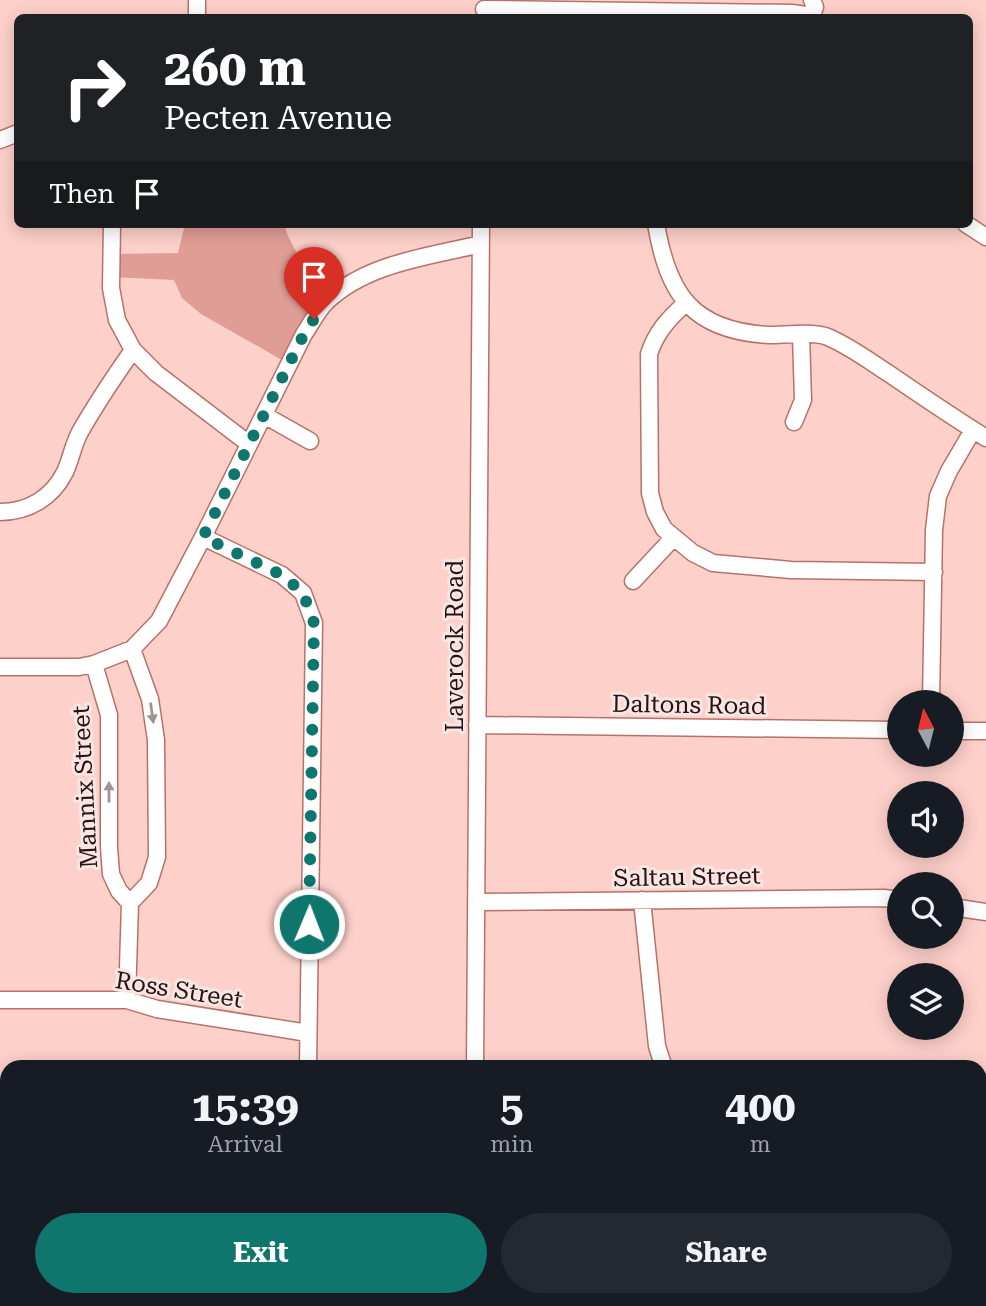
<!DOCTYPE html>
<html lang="en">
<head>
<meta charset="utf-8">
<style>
	:root { --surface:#171b24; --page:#242831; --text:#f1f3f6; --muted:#9ea1a6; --accent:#0f766e }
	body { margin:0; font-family:"Roboto Serif",serif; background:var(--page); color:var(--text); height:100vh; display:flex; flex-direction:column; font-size:26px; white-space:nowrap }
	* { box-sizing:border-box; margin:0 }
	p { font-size:23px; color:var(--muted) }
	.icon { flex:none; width:38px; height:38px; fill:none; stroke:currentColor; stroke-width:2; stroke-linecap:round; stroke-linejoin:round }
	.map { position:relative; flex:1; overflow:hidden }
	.drawer { position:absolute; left:0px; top:1060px; width:987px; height:247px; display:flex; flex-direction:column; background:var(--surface); border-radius:21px 21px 0 0; box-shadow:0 4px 18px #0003 }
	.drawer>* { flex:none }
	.hud { position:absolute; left:14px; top:14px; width:959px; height:214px; border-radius:10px; box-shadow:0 4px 18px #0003; background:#202124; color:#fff; overflow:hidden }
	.needle { width:46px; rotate:353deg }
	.controls { position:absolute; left:887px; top:690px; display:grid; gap:14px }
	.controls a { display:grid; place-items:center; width:77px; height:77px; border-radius:50%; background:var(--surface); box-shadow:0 4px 18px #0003; font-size:35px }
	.pin { position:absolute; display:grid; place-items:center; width:60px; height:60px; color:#fff; margin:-72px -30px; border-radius:50% 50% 50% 0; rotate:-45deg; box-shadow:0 0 7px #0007 }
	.pin .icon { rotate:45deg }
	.me { position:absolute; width:77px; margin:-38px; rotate:1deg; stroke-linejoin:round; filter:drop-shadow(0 0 5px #0008) }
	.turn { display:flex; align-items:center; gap:24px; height:147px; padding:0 35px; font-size:32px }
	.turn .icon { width:91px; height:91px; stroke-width:2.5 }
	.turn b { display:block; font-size:49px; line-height:60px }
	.then { display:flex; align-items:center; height:66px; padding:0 35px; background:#0003; gap:14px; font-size:26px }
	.eta { display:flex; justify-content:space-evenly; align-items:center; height:119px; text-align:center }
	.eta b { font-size:42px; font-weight:700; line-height:49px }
	.button { display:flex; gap:14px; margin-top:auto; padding:14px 35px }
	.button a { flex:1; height:80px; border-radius:42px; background:var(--accent); color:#fff; font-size:28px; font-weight:700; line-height:80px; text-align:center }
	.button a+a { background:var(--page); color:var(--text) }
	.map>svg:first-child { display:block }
	.built { fill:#f2c0ba }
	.green { fill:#e09d95 }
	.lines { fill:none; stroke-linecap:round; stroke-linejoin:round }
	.minor-casing { stroke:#b6726a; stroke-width:19 }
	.minor { stroke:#fff; stroke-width:16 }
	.oneway { fill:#a09493 }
	.route { stroke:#0f766e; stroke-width:12; stroke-dasharray:0 21.6 }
	.labels { text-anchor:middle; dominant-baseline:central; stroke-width:6; stroke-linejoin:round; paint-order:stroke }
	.street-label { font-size:24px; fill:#2b110f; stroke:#f6e6e4 }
</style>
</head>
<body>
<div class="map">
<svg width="986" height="1306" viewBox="0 0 986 1306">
	<rect width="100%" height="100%" fill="#fed0ca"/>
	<path class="built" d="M0,1078h7v222h35v6h-42z"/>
	<path class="green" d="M185,224h99l4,12 35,68 -34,60 -88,-50 -19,-16 -8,-18 -63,-3v-23l67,-1z"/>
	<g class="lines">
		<g class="minor-casing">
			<path id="minor" d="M484,9l308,4 14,2 7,-2 2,-6 -3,-7
				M197,18v-18
				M0,140l18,-7
				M112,224l-1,64 6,32 16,30 23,23 93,71
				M656,224c12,71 37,107 113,111 16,0 45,-4 59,2 21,9 40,23 60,36 32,22 65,44 98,65
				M966,224l20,13
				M686,303c-17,15 -30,29 -37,51l1,139 5,19 9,17 29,24 20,10 78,7 143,2
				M264,415l46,26
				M794,422l9,-22 -2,-65
				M0,512c28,0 52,-14 65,-40 6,-13 8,-27 15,-40 16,-28 34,-55 53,-82
				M203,537l79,38 21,18 11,30 -6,445
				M633,581l41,-44
				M94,664l15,51v132l2,27 8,17 11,12
				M0,667h79l15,-3 38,-15 27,-28 44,-84 101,-203c7,-10 13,-23 22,-32 41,-39 101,-45 155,-58
				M931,702l3,-172 4,-34 11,-25 24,-41
				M477,725l423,5
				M952,731h34
				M642,900l15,146 7,22
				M476,902l408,-4 16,2
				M952,907l34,5
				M0,1000h127l30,9 151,24
				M127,1000l3,-97 19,-20 8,-26 -1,-117 -6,-41 -18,-50
				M475,1068l6,-844
				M980,1103h6
				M311,1300v6
				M602,1300l1,6
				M905,1300v6
				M473,1306v-6"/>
		</g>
		<use href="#minor" class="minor"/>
	</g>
	<defs><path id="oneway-solid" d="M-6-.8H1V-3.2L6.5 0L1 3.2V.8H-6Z" transform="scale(1.75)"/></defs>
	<g class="oneway">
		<use href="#oneway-solid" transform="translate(152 713) rotate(82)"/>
		<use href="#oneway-solid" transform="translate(109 792) rotate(-90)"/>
	</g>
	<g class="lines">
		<path class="route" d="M309,924l5,-301 -11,-30 -21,-18 -79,-38 101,-203 10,-15"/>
	</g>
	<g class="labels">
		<g class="street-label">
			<text transform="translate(455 646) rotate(-90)">Laverock Road</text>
			<text transform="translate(689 705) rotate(1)">Daltons Road</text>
			<text transform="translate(85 787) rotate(-93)">Mannix Street</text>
			<text transform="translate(687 877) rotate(-1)">Saltau Street</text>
			<text transform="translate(179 990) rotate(9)">Ross Street</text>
		</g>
	</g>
</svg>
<div class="controls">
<a><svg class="needle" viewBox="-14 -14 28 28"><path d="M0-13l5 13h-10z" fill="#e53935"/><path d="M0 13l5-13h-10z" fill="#9ea1a6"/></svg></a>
<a><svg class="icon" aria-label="sound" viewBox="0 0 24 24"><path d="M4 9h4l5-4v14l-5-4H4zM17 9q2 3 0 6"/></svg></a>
<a><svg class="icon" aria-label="search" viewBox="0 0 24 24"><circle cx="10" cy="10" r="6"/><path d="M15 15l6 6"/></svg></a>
<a><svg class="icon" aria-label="layers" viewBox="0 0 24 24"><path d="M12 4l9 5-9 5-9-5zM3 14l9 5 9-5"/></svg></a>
</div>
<div class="pin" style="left:314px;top:319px;background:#d93025"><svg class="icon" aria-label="arrive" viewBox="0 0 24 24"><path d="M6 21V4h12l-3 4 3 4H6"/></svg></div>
<svg class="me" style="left:309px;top:924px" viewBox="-20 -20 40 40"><circle r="17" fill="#0f766e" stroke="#fff" stroke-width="3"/><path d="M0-11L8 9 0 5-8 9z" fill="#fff"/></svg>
<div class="hud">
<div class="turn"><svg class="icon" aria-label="right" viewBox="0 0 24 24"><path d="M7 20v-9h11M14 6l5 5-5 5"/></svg><div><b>260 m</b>Pecten Avenue</div></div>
<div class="then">Then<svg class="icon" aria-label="arrive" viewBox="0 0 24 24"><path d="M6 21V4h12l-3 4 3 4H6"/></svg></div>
</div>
<section class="drawer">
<div class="eta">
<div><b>15:39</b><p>Arrival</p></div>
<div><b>5</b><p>min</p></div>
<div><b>400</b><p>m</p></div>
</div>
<div class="button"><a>Exit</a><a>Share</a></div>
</section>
</div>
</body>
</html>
